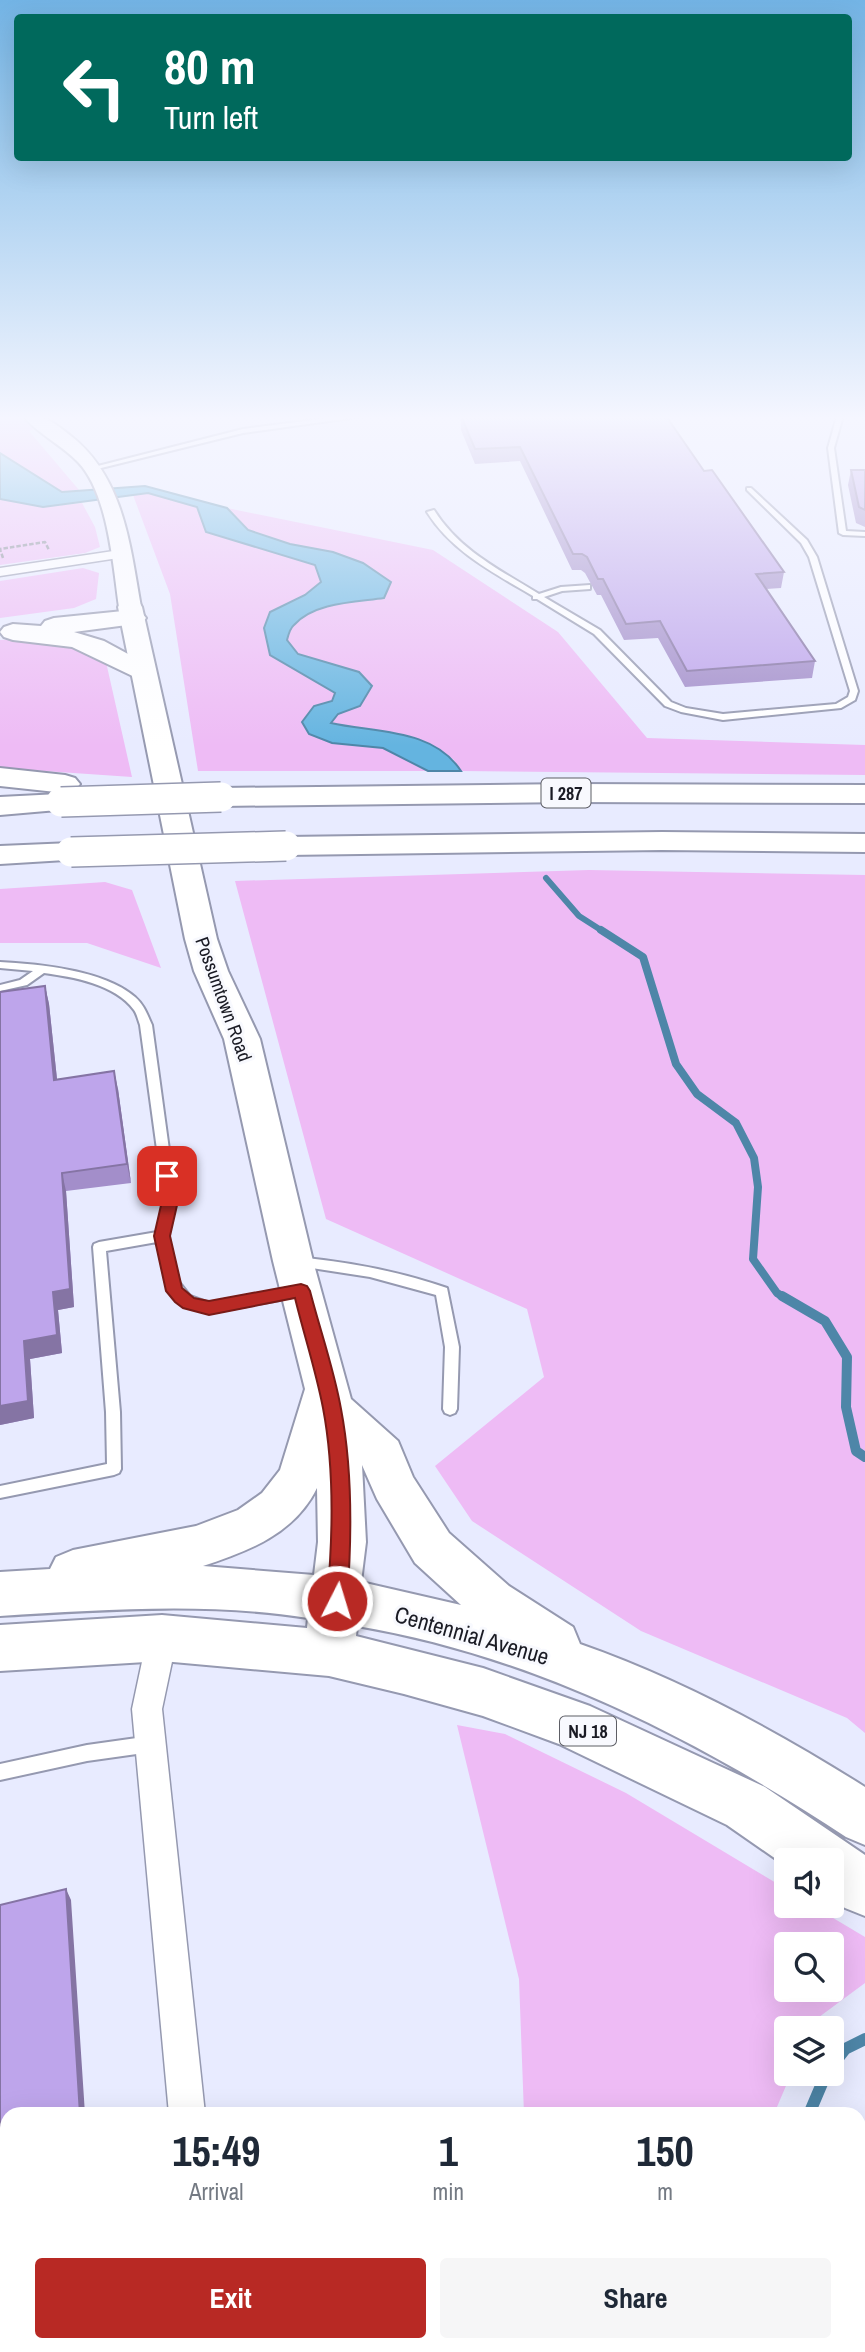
<!DOCTYPE html>
<html lang="en">
<head>
<meta charset="utf-8">
<style>
	:root { --surface:#fff; --page:#f6f6f7; --text:#1f2937; --muted:#747a83; --accent:#b82924 }
	body { margin:0; font-family:"Archivo Narrow",sans-serif; background:var(--page); color:var(--text); height:100vh; display:flex; flex-direction:column; font-size:26px; white-space:nowrap }
	* { box-sizing:border-box; margin:0 }
	p { font-size:23px; color:var(--muted) }
	.icon { flex:none; width:38px; height:38px; fill:none; stroke:currentColor; stroke-width:2; stroke-linecap:round; stroke-linejoin:round }
	.map { position:relative; flex:1; overflow:hidden }
	.side { position:absolute; left:0px; top:2107px; width:866px; height:245px; display:flex; flex-direction:column; background:var(--surface); border-radius:21px 21px 0 0; box-shadow:0 7px 28px #0002 }
	.side>* { flex:none }
	.banner { position:absolute; left:14px; top:14px; width:838px; height:147px; border-radius:7px; box-shadow:0 7px 28px #0002; background:#00695c; color:#fff; overflow:hidden }
	.tools { position:absolute; left:774px; top:1848px; display:grid; gap:14px }
	.tools a { display:grid; place-items:center; width:70px; height:70px; border-radius:7px; background:var(--surface); box-shadow:0 7px 28px #0002; font-size:35px }
	.pin { position:absolute; display:grid; place-items:center; width:60px; height:60px; color:#fff; margin:-30px; border-radius:14px; box-shadow:0 4px 10px #0006 }
	.me { position:absolute; width:77px; margin:-38px; rotate:5deg; stroke-linejoin:round; filter:drop-shadow(0 0 5px #0008) }
	.turn { display:flex; align-items:center; gap:24px; height:147px; padding:0 35px; font-size:32px }
	.turn .icon { width:91px; height:91px; stroke-width:2.5 }
	.turn b { display:block; font-size:49px; line-height:60px }
	.eta { display:flex; justify-content:space-evenly; align-items:center; height:119px; text-align:center }
	.eta b { font-size:42px; font-weight:700; line-height:49px }
	.primary-button { display:flex; gap:14px; margin-top:auto; padding:14px 35px }
	.primary-button a { flex:1; height:80px; border-radius:7px; background:var(--accent); color:#fff; font-size:28px; font-weight:700; line-height:80px; text-align:center }
	.primary-button a+a { background:var(--page); color:var(--text) }
	.map>svg:first-child { display:block }
	.green { fill:#eebbf5; fill-rule:evenodd }
	.water { fill:#64b4e0; stroke:#4e86a8; stroke-width:2 }
	.lines { fill:none; stroke-linecap:round; stroke-linejoin:round }
	.stream-far3 { stroke:#4e86a8; stroke-width:6 }
	.stream-far2 { stroke:#4e86a8; stroke-width:8 }
	.stream-far1 { stroke:#4e86a8; stroke-width:10 }
	.stream { stroke:#4e86a8; stroke-width:12 }
	.service-casing { stroke:#9599b0; stroke-width:4 }
	.minor-casing { stroke:#9599b0; stroke-width:3 }
	.secondary-casing { stroke:#9599b0; stroke-width:4 }
	.trunk-casing { stroke:#9599b0; stroke-width:4 }
	.motorway-casing { stroke:#9599b0; stroke-width:4 }
	.path { stroke:#818391; stroke-width:2.5; stroke-dasharray:4.5 2; stroke-linecap:butt }
	.service { fill:#fff; fill-rule:evenodd }
	.minor { fill:#fff; fill-rule:evenodd }
	.secondary { fill:#fff; fill-rule:evenodd }
	.trunk { fill:#fff; fill-rule:evenodd }
	.motorway { fill:#fff; fill-rule:evenodd }
	.motorway-bridge-casing { stroke:#9599b0; stroke-width:32; stroke-linecap:butt }
	.motorway-bridge { stroke:#fff; stroke-width:29 }
	.wall { fill:#a38eca }
	.shaded-wall { fill:#8574a4 }
	.building { fill:#bea5eb; stroke:#8574a4; stroke-width:2 }
	.route { fill:#b82924; stroke:#781b17; stroke-width:2 }
	.labels { text-anchor:middle; dominant-baseline:central; stroke-width:6; stroke-linejoin:round; paint-order:stroke }
	.shield { fill:#f8f9fe; stroke:#5d5e65; stroke-width:2 }
	.shield-label { font-size:18px; font-weight:bold; fill:#1a1b24 }
	.street-label { font-size:19px; fill:#1a1b24; stroke:#f8f9fe }
	.near-street-label { font-size:23px; fill:#1a1b24; stroke:#f8f9fe }
</style>
</head>
<body>
<div class="map">
<svg width="865" height="2352" viewBox="0 0 865 2352">
	<rect width="100%" height="100%" fill="#e8ebff"/>
	<path class="green" d="M0,416h65l-36,15 50,59 -17,2 -62,-39z
		M148,493l50,14 84,47 33,11 7,17 -17,13 -35,17v43l65,38 -3,8 -18,5 -12,17c17,28 54,17 81,25 15,5 31,16 45,23h-230l-28,-177 -37,-99z
		M0,499l43,8 39,-4 13,24 5,20 -15,6 -85,12z
		M227,508l206,42 125,82 89,106 218,7v30l-404,-4 -8,-12 -123,-36 8,-9 22,-8 -1,-34 -61,-18 -12,-14c2,-4 4,-12 8,-15 20,-23 62,-23 90,-27l-51,-46 -43,-8 -42,-14z
		M83,568l16,5 -3,26 -22,9 -74,10v-37z
		M45,638l34,11 27,13 26,115 -132,-9v-128z
		M589,870l276,5v858l-18,-15 -206,-87 -169,-110 -37,-55 109,-89 -17,-68 -201,-90 -91,-338z
		M105,882l27,8 29,78 -74,-25h-87v-54z
		M457,1725l48,9 121,59 160,96v17h27l52,31v46l-54,40 -2,5h-23v46h5l-17,40h-250l-5,-135zM786,1944h45v46h-45z
		M533,2345h234l4,7h-237z"/>
	<path class="water" d="M0,453l62,39 83,-6 82,22 21,22 42,14 43,8 30,11 28,19 -7,16c-27,4 -70,4 -90,27 -4,3 -6,11 -7,15l11,14 61,18 13,14 -12,20 -22,8 -7,9c44,10 102,5 130,48h-33l-45,-23 -51,-5 -23,-9 -7,-12 12,-16 18,-5 3,-8 -65,-38 -6,-27 6,-16 35,-17 16,-13 -6,-17 -109,-33 -9,-25 -49,-14 -105,14 -43,-8z"/>
	<g class="lines">
		<path class="stream-far3" d="M546,878l33,38 25,16"/>
		<path class="stream-far2" d="M601,930l42,27 33,107 21,30 39,29 18,35 4,29 -5,72 24,34 8,5"/>
		<path class="stream-far1" d="M782,1296l43,25 22,36 -1,50 10,44 9,6"/>
		<path class="stream" d="M831,2067l14,-18 20,-10
			M809,2114l17,-40
			M780,2345l5,7"/>
		<g class="service-casing">
			<path id="service" d="M344,416h21l-122,17 -150,37 -3,-2 153,-39z
				M837,416h6l-9,32 12,83 19,1v4l-22,-1 -4,-2 -11,-85z
				M747,488h4l56,52 10,17 41,134 -3,9 -14,8 -118,12 -42,-8 -16,-6 -71,-72 -57,-35h-4v-3c-39,-23 -81,-44 -106,-84l7,-2c25,40 66,60 105,84l22,-7 29,-2v4l-28,2 -18,6 56,33 71,72 15,6 37,6 113,-10 12,-7 2,-6 -41,-134 -8,-14 -54,-53z
				M0,962c39,2 104,8 135,35 9,8 12,17 17,28l24,176 -8,35 11,46 11,14 19,7 87,-16 5,1 2,4 -2,4 -5,1 -87,16 -18,-5 -11,-5 -7,-8 -7,-12 -9,-41 -51,9 14,161 1,57 -2,4 -5,2 -114,23v-12l107,-22 -1,-52 -13,-165 1,-3 5,-2 58,-10 7,-31 -24,-176c-2,-5 -3,-11 -6,-15 -19,-26 -61,-33 -90,-37l-17,12 -27,6v-6l20,-5 13,-9 -33,-3z
				M297,1257c52,5 101,14 150,31l12,59 -2,62 -2,4 -5,2 -5,-2 -2,-4 2,-62 -9,-52 -66,-18 -78,-12 -1,-3 1,-3z
				M151,1736l6,2 2,6 -2,6 -6,2 -64,9 -87,19v-16l87,-19z"/>
		</g>
		<g class="minor-casing">
			<path id="minor" d="M120,550l7,4 -2,3 -125,19v-8z
				M162,1624l10,4 5,10 -15,71 43,405h-36l-37,-405 15,-71 5,-10z
				M190,2345h40l1,7h-40z"/>
		</g>
		<g class="secondary-casing">
			<path id="secondary" d="M23,416c24,0 30,6 48,20 53,42 59,109 70,171l-3,5h-16l-3,-5c-6,-42 -11,-114 -41,-145 -16,-17 -40,-28 -55,-46z"/>
		</g>
		<g class="trunk-casing">
			<path id="trunk" d="M130,600l9,2 3,5 75,332 11,32 32,68 53,222 38,138 47,42 15,36 36,56 60,53 64,41 7,17c100,35 195,86 285,143v58l-19,-8c-149,-98 -311,-181 -489,-211l-1,10 127,32 107,38 175,81 100,68v61l-20,-8 -14,-10v-38h-45v6l-59,-41 -168,-81 -76,-28 -79,-22 -75,-18 -167,-15 -162,10v-46l162,-10 145,13 1,-10c-101,-16 -206,-8 -308,-2v-44l50,-3 6,-12 17,-7 123,-24 42,-16 24,-17 18,-23 25,-81 -32,-128 -49,-222 -30,-68 -9,-32 -67,-332 3,-5zM362,1465l15,34 38,64 46,42 -100,-23 5,-40zM317,1488l1,54 -4,33 -111,-9c46,-15 91,-32 114,-78z"/>
		</g>
		<g class="motorway-casing">
			<path id="motorway" d="M133,610l9,3 4,5 -4,5 -68,9 30,9 48,26 4,6 -4,6 -9,2 -71,-34 -59,-7 -9,-3 -4,-5 4,-5 9,-3 28,2 4,-5 9,-3z
				M0,768l65,7 10,3 5,6 -5,6 -10,3 -65,-7z
				M574,784l291,1v18l-291,-1 -353,4 -10,-3 -5,-6 5,-6 10,-3z
				M59,794l10,3 5,6 -5,6 -69,6v-18z
				M662,832l203,2v18l-203,-2 -376,5 -11,-3 -4,-6 4,-6 11,-3z
				M71,843l11,2 4,7 -4,7 -82,5v-18z"/>
		</g>
		<path class="path" d="M3,558l-3,-9 45,-7 4,8"/>
		<use href="#service" class="service"/>
		<use href="#minor" class="minor"/>
		<use href="#secondary" class="secondary"/>
		<use href="#trunk" class="trunk"/>
		<use href="#motorway" class="motorway"/>
		<g class="motorway-bridge-casing">
			<path id="motorway-bridge" d="M61,802l160,-5
				M71,852l215,-6"/>
		</g>
		<use href="#motorway-bridge" class="motorway-bridge"/>
	</g>
	<path class="wall" d="M461,416l243,55 80,101 -3,16 -15,1 49,72 -3,17 -127,9 -27,-49 -34,2 -23,-45h-4l-12,-22 -4,-3h-9l-52,-109 -45,3 -14,-34z
		M851,470h14v57l-9,-4 -8,-38z
		M45,986l4,18 8,75 61,10 13,94 -65,8 8,116 -16,3 4,43 -32,6 4,59 -34,7z"/>
	<path class="shaded-wall" d="M45,986l4,18 10,94 -5,-18z
		M114,1071l4,18 13,94 -4,-19z
		M62,1173l4,18 8,116 -16,3 4,43 -32,6 4,59 -34,7v-19l24,-65 29,-49z
		M66,1889l5,11 14,214h-5z
		M95,2345h5l1,7h-5z"/>
	<path class="building" d="M461,416h205l38,55 8,-1 72,102 -28,2 59,87 -128,10 -27,-50 -34,3 -23,-45h-5l-11,-22 -5,-3h-9l-53,-107 -45,2z
		M851,470h14v40l-6,-3z
		M45,986l9,94 60,-9 13,93 -65,9 8,116 -17,3 4,43 -33,6 4,60 -28,5v-414z
		M66,1889l14,225h-73v231h88l1,7h-96v-447z"/>
	<linearGradient id="sky" x2="0" y2="1"><stop stop-color="#73b4e5"/><stop offset="0.56" stop-color="#f5f6ff"/><stop offset="1" stop-color="#f5f6ff" stop-opacity="0"/></linearGradient>
	<rect width="865" height="746" fill="url(#sky)"/>
	<path class="route" d="M167,1170l8,6 3,25 -8,35 12,52 12,10 15,3 92,-17 6,2 3,5c10,39 24,78 31,118 12,63 11,128 6,192l-3,6 -7,3 -7,-3 -3,-6c6,-64 8,-130 -4,-193 -7,-37 -19,-73 -28,-110l-86,17 -26,-7 -8,-6 -9,-11 -12,-55 8,-35 -3,-25z"/>
	<g class="labels">
		<g class="shield">
			<rect x="541.5" y="778.5" width="49" height="29" rx="5"/>
			<rect x="560" y="1716.5" width="56" height="29" rx="5"/>
		</g>
		<g class="shield-label">
			<text x="566" y="793">I 287</text>
			<text x="588" y="1731">NJ 18</text>
		</g>
		<g class="street-label">
			<text transform="translate(224 999) rotate(70)">Possumtown Road</text>
		</g>
		<g class="near-street-label">
			<text transform="translate(472 1635) rotate(16)">Centennial Avenue</text>
		</g>
	</g>
</svg>
<div class="tools">
<a><svg class="icon" aria-label="sound" viewBox="0 0 24 24"><path d="M4 9h4l5-4v14l-5-4H4zM17 9q2 3 0 6"/></svg></a>
<a><svg class="icon" aria-label="search" viewBox="0 0 24 24"><circle cx="10" cy="10" r="6"/><path d="M15 15l6 6"/></svg></a>
<a><svg class="icon" aria-label="layers" viewBox="0 0 24 24"><path d="M12 4l9 5-9 5-9-5zM3 14l9 5 9-5"/></svg></a>
</div>
<div class="pin" style="left:167px;top:1176px;background:#d93025"><svg class="icon" aria-label="arrive" viewBox="0 0 24 24"><path d="M6 21V4h12l-3 4 3 4H6"/></svg></div>
<svg class="me" style="left:337px;top:1601px" viewBox="-20 -20 40 40"><circle r="17" fill="#b82924" stroke="#fff" stroke-width="3"/><path d="M0-11L8 9 0 5-8 9z" fill="#fff"/></svg>
<div class="banner">
<div class="turn"><svg class="icon" aria-label="left" viewBox="0 0 24 24"><path d="M17 20v-9H6M10 6l-5 5 5 5"/></svg><div><b>80 m</b>Turn left</div></div>
</div>
<section class="side">
<div class="eta">
<div><b>15:49</b><p>Arrival</p></div>
<div><b>1</b><p>min</p></div>
<div><b>150</b><p>m</p></div>
</div>
<div class="primary-button"><a>Exit</a><a>Share</a></div>
</section>
</div>
</body>
</html>
